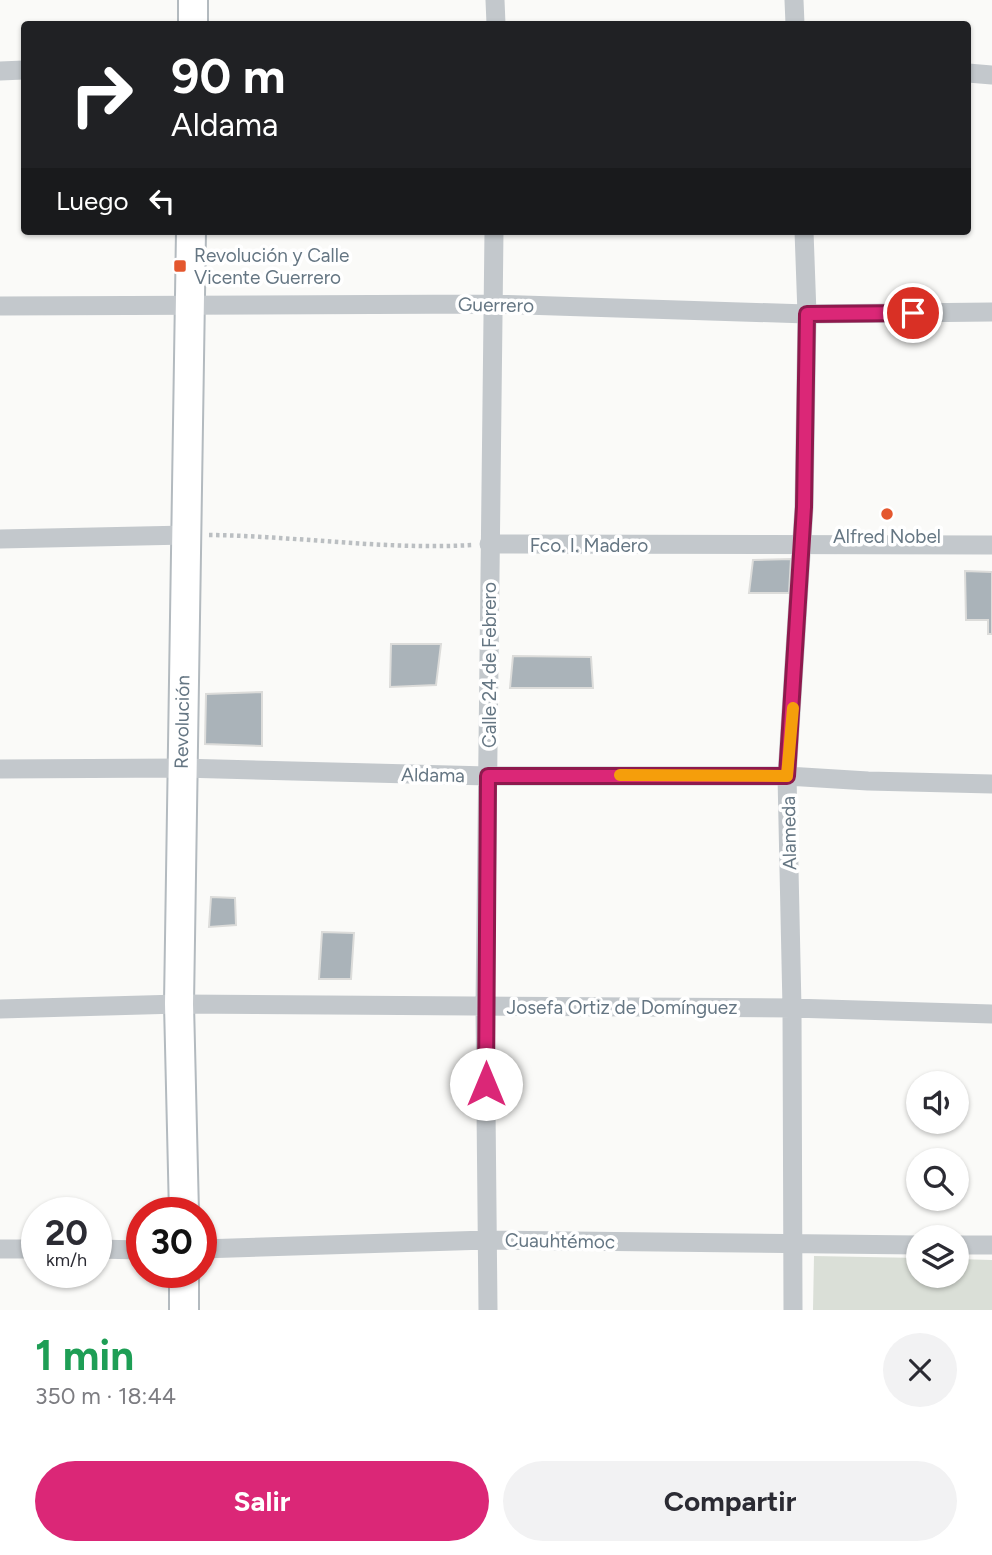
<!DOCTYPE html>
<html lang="es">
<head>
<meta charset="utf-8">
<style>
	:root { --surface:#fff; --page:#f2f2f3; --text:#2b2b33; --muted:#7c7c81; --accent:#db2777 }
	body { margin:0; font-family:Figtree,sans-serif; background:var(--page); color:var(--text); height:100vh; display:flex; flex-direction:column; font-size:26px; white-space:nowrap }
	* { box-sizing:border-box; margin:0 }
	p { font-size:23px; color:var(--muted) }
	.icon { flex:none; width:38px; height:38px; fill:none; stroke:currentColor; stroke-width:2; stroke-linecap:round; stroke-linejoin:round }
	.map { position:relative; height:1310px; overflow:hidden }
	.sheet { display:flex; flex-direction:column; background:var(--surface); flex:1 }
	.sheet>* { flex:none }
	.hud { position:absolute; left:21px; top:21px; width:950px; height:214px; border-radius:7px; box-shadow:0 2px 5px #0004; background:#202124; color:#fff; overflow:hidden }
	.buttons { position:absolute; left:906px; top:1071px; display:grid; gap:14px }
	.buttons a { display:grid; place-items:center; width:63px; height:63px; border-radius:50%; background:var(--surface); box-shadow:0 2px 5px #0004; font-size:35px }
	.speed { position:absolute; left:21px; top:1197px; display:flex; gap:14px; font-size:35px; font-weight:700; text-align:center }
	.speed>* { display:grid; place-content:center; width:91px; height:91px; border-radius:50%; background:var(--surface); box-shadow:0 2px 5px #0004; line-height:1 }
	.speed small { font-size:18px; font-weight:400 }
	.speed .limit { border:10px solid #d22; background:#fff; color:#111 }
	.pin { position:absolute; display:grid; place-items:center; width:60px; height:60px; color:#fff; margin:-30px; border:4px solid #fff; border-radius:50%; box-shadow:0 2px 7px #0007 }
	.me { position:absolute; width:77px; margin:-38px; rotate:0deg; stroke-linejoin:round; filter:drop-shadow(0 0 5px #0008) }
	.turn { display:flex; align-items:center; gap:24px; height:147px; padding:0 35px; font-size:32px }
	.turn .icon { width:91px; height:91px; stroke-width:2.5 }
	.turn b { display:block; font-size:49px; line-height:60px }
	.then { display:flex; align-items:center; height:66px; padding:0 35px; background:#0003; gap:14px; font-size:26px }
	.round { display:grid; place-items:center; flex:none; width:74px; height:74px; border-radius:37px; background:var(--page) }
	.summary { display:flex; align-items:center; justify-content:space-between; height:119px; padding:0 35px }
	h1 { font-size:42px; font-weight:700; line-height:52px; color:#1e9e55 }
	.cta { display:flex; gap:14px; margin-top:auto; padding:14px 35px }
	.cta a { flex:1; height:80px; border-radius:42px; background:var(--accent); color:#fff; font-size:28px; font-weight:700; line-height:80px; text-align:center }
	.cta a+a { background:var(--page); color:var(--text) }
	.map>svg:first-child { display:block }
	.green { fill:#dadfd7 }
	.building { fill:#aab3b9; stroke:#dcdcda; stroke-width:2 }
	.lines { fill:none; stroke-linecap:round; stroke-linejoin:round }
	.secondary-casing { stroke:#b3babf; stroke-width:32 }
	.path { stroke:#bbbfc2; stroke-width:4.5; stroke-dasharray:3.5 3.5; stroke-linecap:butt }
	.street { stroke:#c3c8cc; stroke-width:19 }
	.secondary { stroke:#fff; stroke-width:28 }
	.route-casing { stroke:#8e194d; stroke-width:18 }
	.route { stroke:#db2777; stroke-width:12 }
	.slow { stroke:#f59e0b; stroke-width:12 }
	.poi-dot { fill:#e4572e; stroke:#fff; stroke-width:2.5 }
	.labels { text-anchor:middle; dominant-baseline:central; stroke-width:7; stroke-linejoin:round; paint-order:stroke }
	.poi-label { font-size:19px; fill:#657683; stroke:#fff; text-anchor:start }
	.street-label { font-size:19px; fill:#657683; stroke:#fff }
</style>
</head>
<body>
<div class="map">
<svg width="992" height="1310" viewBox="0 0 992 1310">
	<rect width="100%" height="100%" fill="#fafaf8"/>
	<path class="green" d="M814,1256l105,2v18h38v-17l35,1v50h-179z"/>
	<path class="building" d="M791,559l-2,34h-40l4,-33z
		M965,571l27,1v62h-4v-14h-22z
		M391,644h50l-5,41 -46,2z
		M513,656l78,1 2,31h-83z
		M262,692v54l-57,-2 1,-50z
		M211,897l24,1 1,27 -27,2z
		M322,932l32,1 -3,46h-32z"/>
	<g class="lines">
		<g class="secondary-casing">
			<path id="secondary" d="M193,0v24
				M184,1213l-5,-209 12,-773
				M184,1310v-38"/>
		</g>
		<path class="path" d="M209,535c88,1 175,15 264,10"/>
		<path class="street" d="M495,0l1,24
			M794,0l1,24
			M0,71l24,-1
			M968,73l24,2
			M0,306l492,-2 315,10 185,-2
			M0,539l187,-4
			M489,544l503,1
			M0,769l181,-1 307,8h299l81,5 124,3
			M0,1009l179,-5 613,4 200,6
			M957,1245h35
			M0,1249h37
			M96,1249l46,1
			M201,1249l286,-9 432,5
			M488,1310l-3,-304 9,-775
			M793,1310l-1,-302 -5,-232 17,-269 3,-193 -3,-83"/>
		<use href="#secondary" class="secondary"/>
	</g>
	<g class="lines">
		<g class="route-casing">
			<path id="route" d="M486,1084l2,-308h299l17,-269 3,-193 106,-1"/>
		</g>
		<use href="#route" class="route"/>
		<path class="slow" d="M620,775l167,1 6,-68"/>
	</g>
	<g class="poi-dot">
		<rect x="173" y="259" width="14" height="14" rx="3.5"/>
		<circle cx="887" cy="514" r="7"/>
	</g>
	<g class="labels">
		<g class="poi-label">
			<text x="194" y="255">Revolución y Calle<tspan x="194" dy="22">Vicente Guerrero</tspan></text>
			<text x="887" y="536" text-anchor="middle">Alfred Nobel</text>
		</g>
		<g class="street-label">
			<text transform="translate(496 305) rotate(1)">Guerrero</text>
			<text x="589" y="545">Fco. I. Madero</text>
			<text transform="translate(489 665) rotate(-90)">Calle 24 de Febrero</text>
			<text transform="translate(182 722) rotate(-89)">Revolución</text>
			<text transform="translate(433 775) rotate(1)">Aldama</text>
			<text transform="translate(789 833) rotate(-91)">Alameda</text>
			<text x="622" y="1007">Josefa Ortiz de Domínguez</text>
			<text transform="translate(560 1241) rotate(1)">Cuauhtémoc</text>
		</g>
	</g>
</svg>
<div class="buttons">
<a><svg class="icon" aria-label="sound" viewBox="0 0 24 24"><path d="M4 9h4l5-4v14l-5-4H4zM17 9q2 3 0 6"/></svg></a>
<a><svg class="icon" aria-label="search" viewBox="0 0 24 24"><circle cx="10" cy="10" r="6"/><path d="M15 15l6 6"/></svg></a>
<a><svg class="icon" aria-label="layers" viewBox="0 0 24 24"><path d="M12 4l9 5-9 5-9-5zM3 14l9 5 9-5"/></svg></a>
</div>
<div class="speed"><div>20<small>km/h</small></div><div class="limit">30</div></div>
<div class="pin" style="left:913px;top:313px;background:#d93025"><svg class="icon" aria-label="arrive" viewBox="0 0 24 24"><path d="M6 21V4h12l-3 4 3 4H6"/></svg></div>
<svg class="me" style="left:486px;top:1084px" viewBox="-20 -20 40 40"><circle r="19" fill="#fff"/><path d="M0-13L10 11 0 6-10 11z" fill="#db2777"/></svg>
<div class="hud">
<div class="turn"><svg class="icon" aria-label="right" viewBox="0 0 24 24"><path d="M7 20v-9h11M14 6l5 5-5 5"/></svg><div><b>90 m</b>Aldama</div></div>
<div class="then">Luego<svg class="icon" aria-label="left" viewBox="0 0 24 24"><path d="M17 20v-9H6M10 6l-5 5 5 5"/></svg></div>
</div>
</div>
<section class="sheet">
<div class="summary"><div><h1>1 min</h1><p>350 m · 18:44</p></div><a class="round"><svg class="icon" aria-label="close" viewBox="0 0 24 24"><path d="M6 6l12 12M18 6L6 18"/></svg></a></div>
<div class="cta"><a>Salir</a><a>Compartir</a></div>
</section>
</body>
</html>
